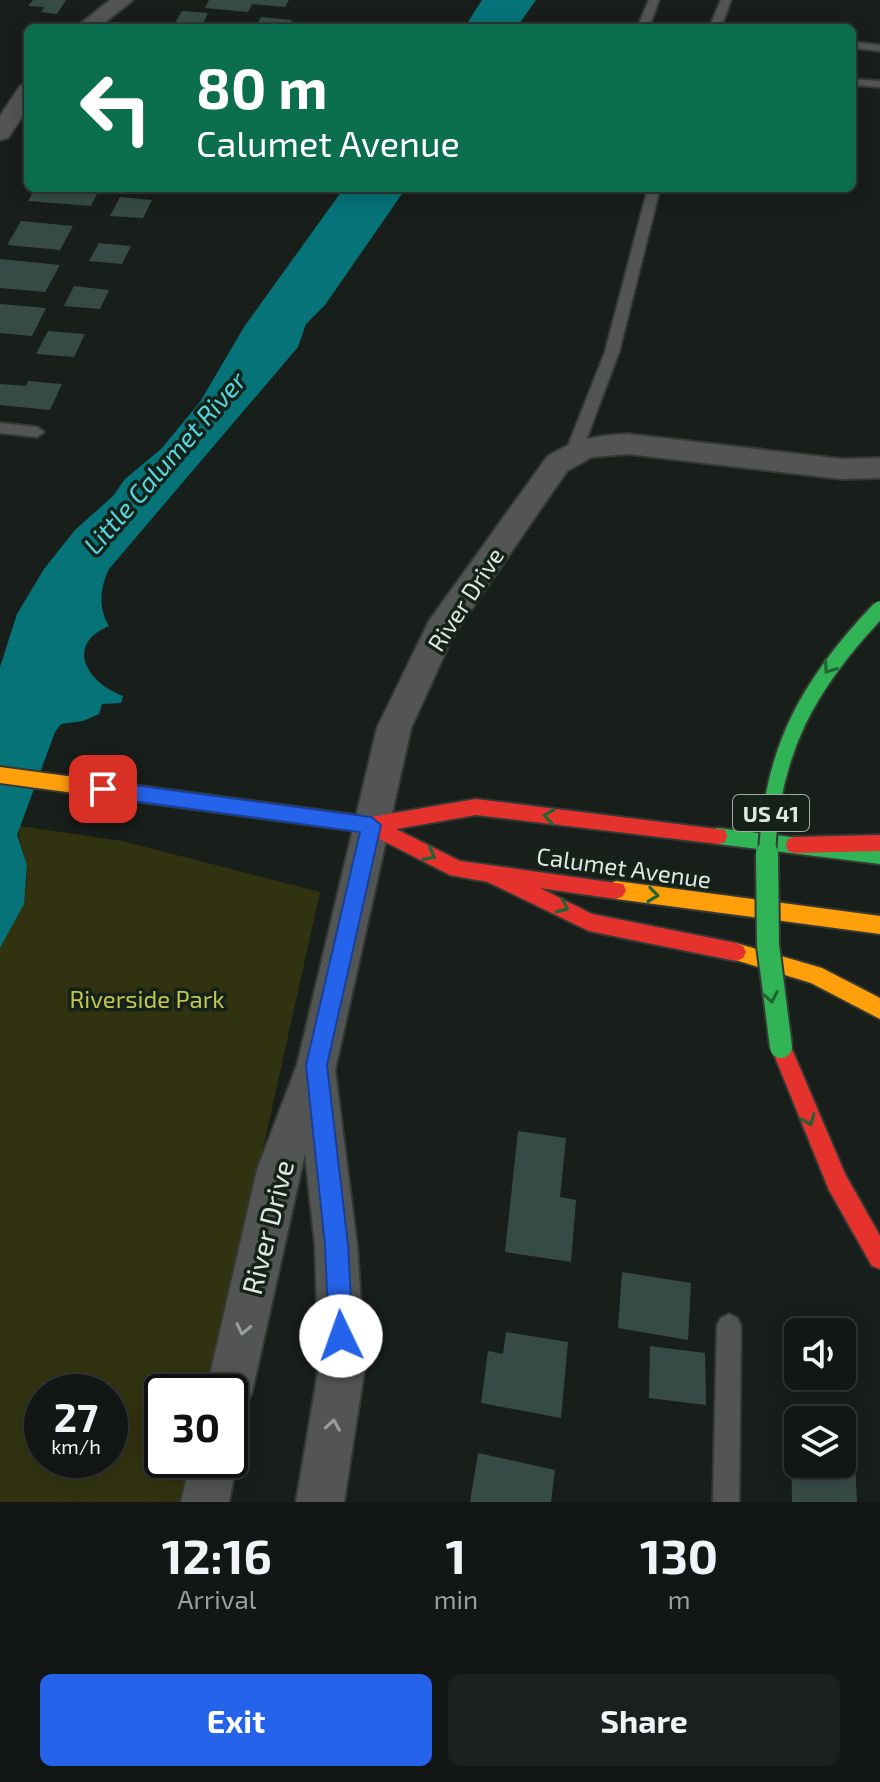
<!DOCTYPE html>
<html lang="en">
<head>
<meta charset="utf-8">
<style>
	:root { --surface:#121614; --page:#1b1f1d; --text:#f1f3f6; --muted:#9c9fa0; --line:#313534; --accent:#2563eb }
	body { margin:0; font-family:"Exo 2",sans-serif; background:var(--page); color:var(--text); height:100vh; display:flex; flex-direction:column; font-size:30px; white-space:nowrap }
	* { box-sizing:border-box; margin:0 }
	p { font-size:26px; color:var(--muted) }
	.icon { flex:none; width:44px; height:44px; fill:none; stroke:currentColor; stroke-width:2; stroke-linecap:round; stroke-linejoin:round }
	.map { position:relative; height:1502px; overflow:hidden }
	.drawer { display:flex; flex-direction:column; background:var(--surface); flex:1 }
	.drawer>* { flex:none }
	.banner { position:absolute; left:24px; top:24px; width:832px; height:168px; border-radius:12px; box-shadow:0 4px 20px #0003,0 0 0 2px var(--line); background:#0b6e4f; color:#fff; overflow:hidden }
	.buttons { position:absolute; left:784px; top:1318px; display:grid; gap:16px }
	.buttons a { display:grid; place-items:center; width:72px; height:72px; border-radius:12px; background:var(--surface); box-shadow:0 4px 20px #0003,0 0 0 2px var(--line); font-size:40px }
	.speed { position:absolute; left:24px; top:1374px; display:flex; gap:16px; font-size:40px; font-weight:700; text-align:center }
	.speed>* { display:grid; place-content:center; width:104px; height:104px; border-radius:50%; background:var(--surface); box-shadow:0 4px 20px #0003,0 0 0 2px var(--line); line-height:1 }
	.speed small { font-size:20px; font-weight:400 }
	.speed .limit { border:4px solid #111; border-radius:12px; background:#fff; color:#111 }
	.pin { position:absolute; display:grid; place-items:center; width:68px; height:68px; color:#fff; margin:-34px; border-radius:16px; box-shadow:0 4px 12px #0006 }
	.me { position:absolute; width:88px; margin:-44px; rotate:357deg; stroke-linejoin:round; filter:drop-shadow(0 0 6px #0008) }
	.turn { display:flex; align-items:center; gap:28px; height:168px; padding:0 40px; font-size:36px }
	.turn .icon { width:104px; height:104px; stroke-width:2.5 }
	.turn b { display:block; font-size:56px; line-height:68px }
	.eta { display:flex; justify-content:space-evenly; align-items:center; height:136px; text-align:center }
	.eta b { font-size:48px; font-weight:700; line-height:56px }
	.action { display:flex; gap:16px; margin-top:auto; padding:16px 40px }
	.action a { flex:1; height:92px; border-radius:12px; background:var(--accent); color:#fff; font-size:32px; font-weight:700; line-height:92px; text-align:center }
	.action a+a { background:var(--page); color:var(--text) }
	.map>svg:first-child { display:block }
	.green { fill:#313310; fill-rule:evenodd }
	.water { fill:#067379 }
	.building { fill:#374b46 }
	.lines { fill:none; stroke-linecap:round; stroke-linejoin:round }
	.lane-casing { stroke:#353936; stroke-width:4 }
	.street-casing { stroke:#353936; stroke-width:4 }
	.fast-casing { stroke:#353936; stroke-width:4 }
	.slow-casing { stroke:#353936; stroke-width:4 }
	.jam-casing { stroke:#353936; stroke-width:4 }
	.lane { fill:#525553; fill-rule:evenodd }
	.street { fill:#525553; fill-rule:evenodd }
	.fast { fill:#30b455; fill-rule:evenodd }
	.slow { fill:#ff9f0a; fill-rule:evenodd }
	.jam { fill:#e5322d; fill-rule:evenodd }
	.fast-bridge-far1-casing { stroke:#353936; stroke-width:20; stroke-linecap:butt }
	.fast-bridge-casing { stroke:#353936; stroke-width:26; stroke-linecap:butt }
	.fast-bridge-far1 { stroke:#30b455; stroke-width:16 }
	.fast-bridge { stroke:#30b455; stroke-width:22 }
	.oneway { stroke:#216434 }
	.oneway2 { stroke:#989e9a }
	.route { fill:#2563eb; stroke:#184099; stroke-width:2 }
	.labels { text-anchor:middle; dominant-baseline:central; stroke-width:7; stroke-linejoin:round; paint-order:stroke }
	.shield { fill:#142219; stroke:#a1aca5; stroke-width:2 }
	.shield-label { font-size:22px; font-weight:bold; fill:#dee7e1 }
	.street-label { font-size:24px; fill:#dee7e1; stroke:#142219 }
	.park-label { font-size:24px; fill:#c5c64e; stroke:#142219 }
	.water-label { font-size:26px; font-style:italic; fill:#55d7e0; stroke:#142219 }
	.near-street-label { font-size:28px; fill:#dee7e1; stroke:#142219 }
</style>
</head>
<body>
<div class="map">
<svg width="880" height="1502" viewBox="0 0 880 1502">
	<rect width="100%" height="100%" fill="#181e1a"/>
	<path class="green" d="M20,826l102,15 198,51 -111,500h-47v68h32l-9,42h-185v-554c14,-27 31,-53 26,-85 -2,-13 -10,-23 -6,-37zM42,1392h68v68h-68z"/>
	<path class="water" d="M482,0h54l-20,28h-52z
		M344,188h62l-81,117 -19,19 -8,23 -189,222c-9,18 -11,40 0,57 -45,19 -22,57 14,70l-2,7 -19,1 -3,10 -16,7 -22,3 -6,8 -38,103 10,30 -3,39 -24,44v-281l17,-53 27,-45 31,-39 38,-34 12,-17 36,-30 39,-47 44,-75z"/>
	<path class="building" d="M33,0h33l-9,14 -16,-2 3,-5 -16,-1z
		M209,0h80l-4,7 -33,-3 -4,8 -43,-4z
		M182,11l26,2 -7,15h-39l2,-6 11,1z
		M261,17l31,3 -4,8h-33z
		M35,188h65l-9,18 -63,-5z
		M120,197l32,3 -9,18 -33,-2z
		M21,221l52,5 -13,24 -53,-5z
		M99,243l32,3 -9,18 -33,-3z
		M0,259l60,6 -15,27 -45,-4z
		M74,286l35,4 -9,19 -36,-3z
		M0,304l46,4 -14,28 -32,-3z
		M48,331l37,3 -11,23 -38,-3z
		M28,381l34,3 -12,26 -50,-5v-21l26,2z
		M518,1131l48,7 -6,59 16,3 -5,62 -66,-10z
		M622,1272l69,11 -3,57 -70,-12z
		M506,1332l62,10 -7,76 -80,-15 7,-52 15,3z
		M650,1346l55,7 1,52 -57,-7z
		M478,1453l77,17 -4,32h-81z
		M791,1453l7,1v10l57,-2 2,40h-65z"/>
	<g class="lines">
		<g class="lane-casing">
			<path id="lane" d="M649,0h10l-10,28h-12z
				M721,0h10l-10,28h-12z
				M852,42l28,3v6l-28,-3z
				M852,79l28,2v6l-28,-2z
				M648,188h12l-41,164 -37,99 -3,4h-10l-3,-4 39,-99z
				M0,423l37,4 7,5 -7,5 -37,-4z
				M729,1314l8,4 4,8 -2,176h-26l4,-176 4,-8z"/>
		</g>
		<g class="street-casing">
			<path id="street" d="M110,0h23l-35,28h-23z
				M28,84v24l-20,30 -8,2v-24l20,-30z
				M628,434l214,25 38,-1v20l-38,1 -214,-25 -36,3 -25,14 -114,165 -42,92 -76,342 22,175 8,121 -21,136h-48l23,-136 -4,-121 -10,-92 -53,239 -7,16 -15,6v-22h-24l51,-222 40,-105 80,-337 52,-107 118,-164c25,-17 51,-22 81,-23z
				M230,1443l7,17 -8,42h-48l10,-42h39z"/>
		</g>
		<g class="fast-casing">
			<path id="fast" d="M718,828l162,20v16l-162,-20 -7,-2 -2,-6 2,-6z"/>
		</g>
		<g class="slow-casing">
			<path id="slow" d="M0,767l371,50 7,2 2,6 -2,6 -7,2 -371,-50z
				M616,881l264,35v18l-264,-35 -7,-3 -3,-6 3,-6z
				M736,943l86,25 58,30v21l-69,-36 -82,-25 -3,-6 3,-6z"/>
		</g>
		<g class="jam-casing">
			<path id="jam" d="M476,799l249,31 2,6 -2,6 -7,2 -242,-29 -80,14 64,32 163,23 3,6 -3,6 -7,3 -76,-11 52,26 144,29 7,3 3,6 -3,6 -7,3 -147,-30 -101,-49 -38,-7 -86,-44 -2,-6 2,-6 7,-2z
				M880,835v16l-85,2 -7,-2 -2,-6 2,-6 7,-2z
				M781,1037l7,3 57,134 35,62v33l-8,-3 -43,-76 -58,-143 3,-7z"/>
		</g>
		<use href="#lane" class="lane"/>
		<use href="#street" class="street"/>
		<use href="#fast" class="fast"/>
		<use href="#slow" class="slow"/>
		<use href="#jam" class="jam"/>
		<g class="fast-bridge-far1-casing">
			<path id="fast-bridge-far1" d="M767,855c4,-105 42,-172 113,-246"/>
		</g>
		<g class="fast-bridge-casing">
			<path id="fast-bridge" d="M767,853l1,92 13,102"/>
		</g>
		<use href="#fast-bridge-far1" class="fast-bridge-far1"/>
		<use href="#fast-bridge" class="fast-bridge"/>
	</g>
	<defs><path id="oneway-chevron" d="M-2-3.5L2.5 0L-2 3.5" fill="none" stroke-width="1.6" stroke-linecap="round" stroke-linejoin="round" transform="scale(2)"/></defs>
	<g class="oneway">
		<use href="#oneway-chevron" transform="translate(829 668) rotate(125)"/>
		<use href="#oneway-chevron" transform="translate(549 816) rotate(-173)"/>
		<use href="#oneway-chevron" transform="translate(430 855) rotate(27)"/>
		<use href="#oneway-chevron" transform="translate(653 895) rotate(8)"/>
		<use href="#oneway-chevron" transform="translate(563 907) rotate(25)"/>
		<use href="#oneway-chevron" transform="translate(771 997) rotate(79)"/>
		<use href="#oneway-chevron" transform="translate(809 1120) rotate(68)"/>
	</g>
	<g class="oneway2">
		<use href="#oneway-chevron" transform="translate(243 1329) rotate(102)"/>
		<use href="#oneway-chevron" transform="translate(333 1425) rotate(-81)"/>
	</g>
	<path class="route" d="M103,781l268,36 10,8 -54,240 21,180 5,91 -4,8 -8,4 -9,-4 -3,-8 -4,-91 -19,-180 54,-233 -257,-35 -9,-8z"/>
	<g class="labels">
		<rect class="shield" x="733" y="795" width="76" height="36" rx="6"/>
		<g class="shield-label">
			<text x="771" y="813">US 41</text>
		</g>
		<g class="street-label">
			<text transform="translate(465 599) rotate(-57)">River Drive</text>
			<text transform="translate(624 867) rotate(8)">Calumet Avenue</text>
		</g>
		<g class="park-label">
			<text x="147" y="998">Riverside Park</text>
		</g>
		<g class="water-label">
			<text transform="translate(164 462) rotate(-49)">Little Calumet River</text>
		</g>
		<g class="near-street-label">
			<text transform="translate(267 1227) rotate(-76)">River Drive</text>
		</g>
	</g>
</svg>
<div class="buttons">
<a><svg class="icon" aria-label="sound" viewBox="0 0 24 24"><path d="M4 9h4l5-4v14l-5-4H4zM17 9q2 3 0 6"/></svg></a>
<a><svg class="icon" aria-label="layers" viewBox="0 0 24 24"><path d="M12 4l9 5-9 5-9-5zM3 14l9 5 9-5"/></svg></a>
</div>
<div class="speed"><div>27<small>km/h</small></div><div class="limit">30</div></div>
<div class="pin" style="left:103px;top:789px;background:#d93025"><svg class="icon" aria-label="arrive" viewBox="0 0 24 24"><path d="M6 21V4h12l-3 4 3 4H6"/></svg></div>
<svg class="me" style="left:341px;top:1336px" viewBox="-20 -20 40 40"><circle r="19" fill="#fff"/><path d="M0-13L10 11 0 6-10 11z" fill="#2563eb"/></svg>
<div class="banner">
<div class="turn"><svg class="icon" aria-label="left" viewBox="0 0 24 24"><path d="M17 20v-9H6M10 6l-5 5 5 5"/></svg><div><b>80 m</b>Calumet Avenue</div></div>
</div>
</div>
<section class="drawer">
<div class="eta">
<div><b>12:16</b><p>Arrival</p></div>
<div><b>1</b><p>min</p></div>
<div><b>130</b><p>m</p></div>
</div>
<div class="action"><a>Exit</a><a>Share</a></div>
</section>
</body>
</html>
